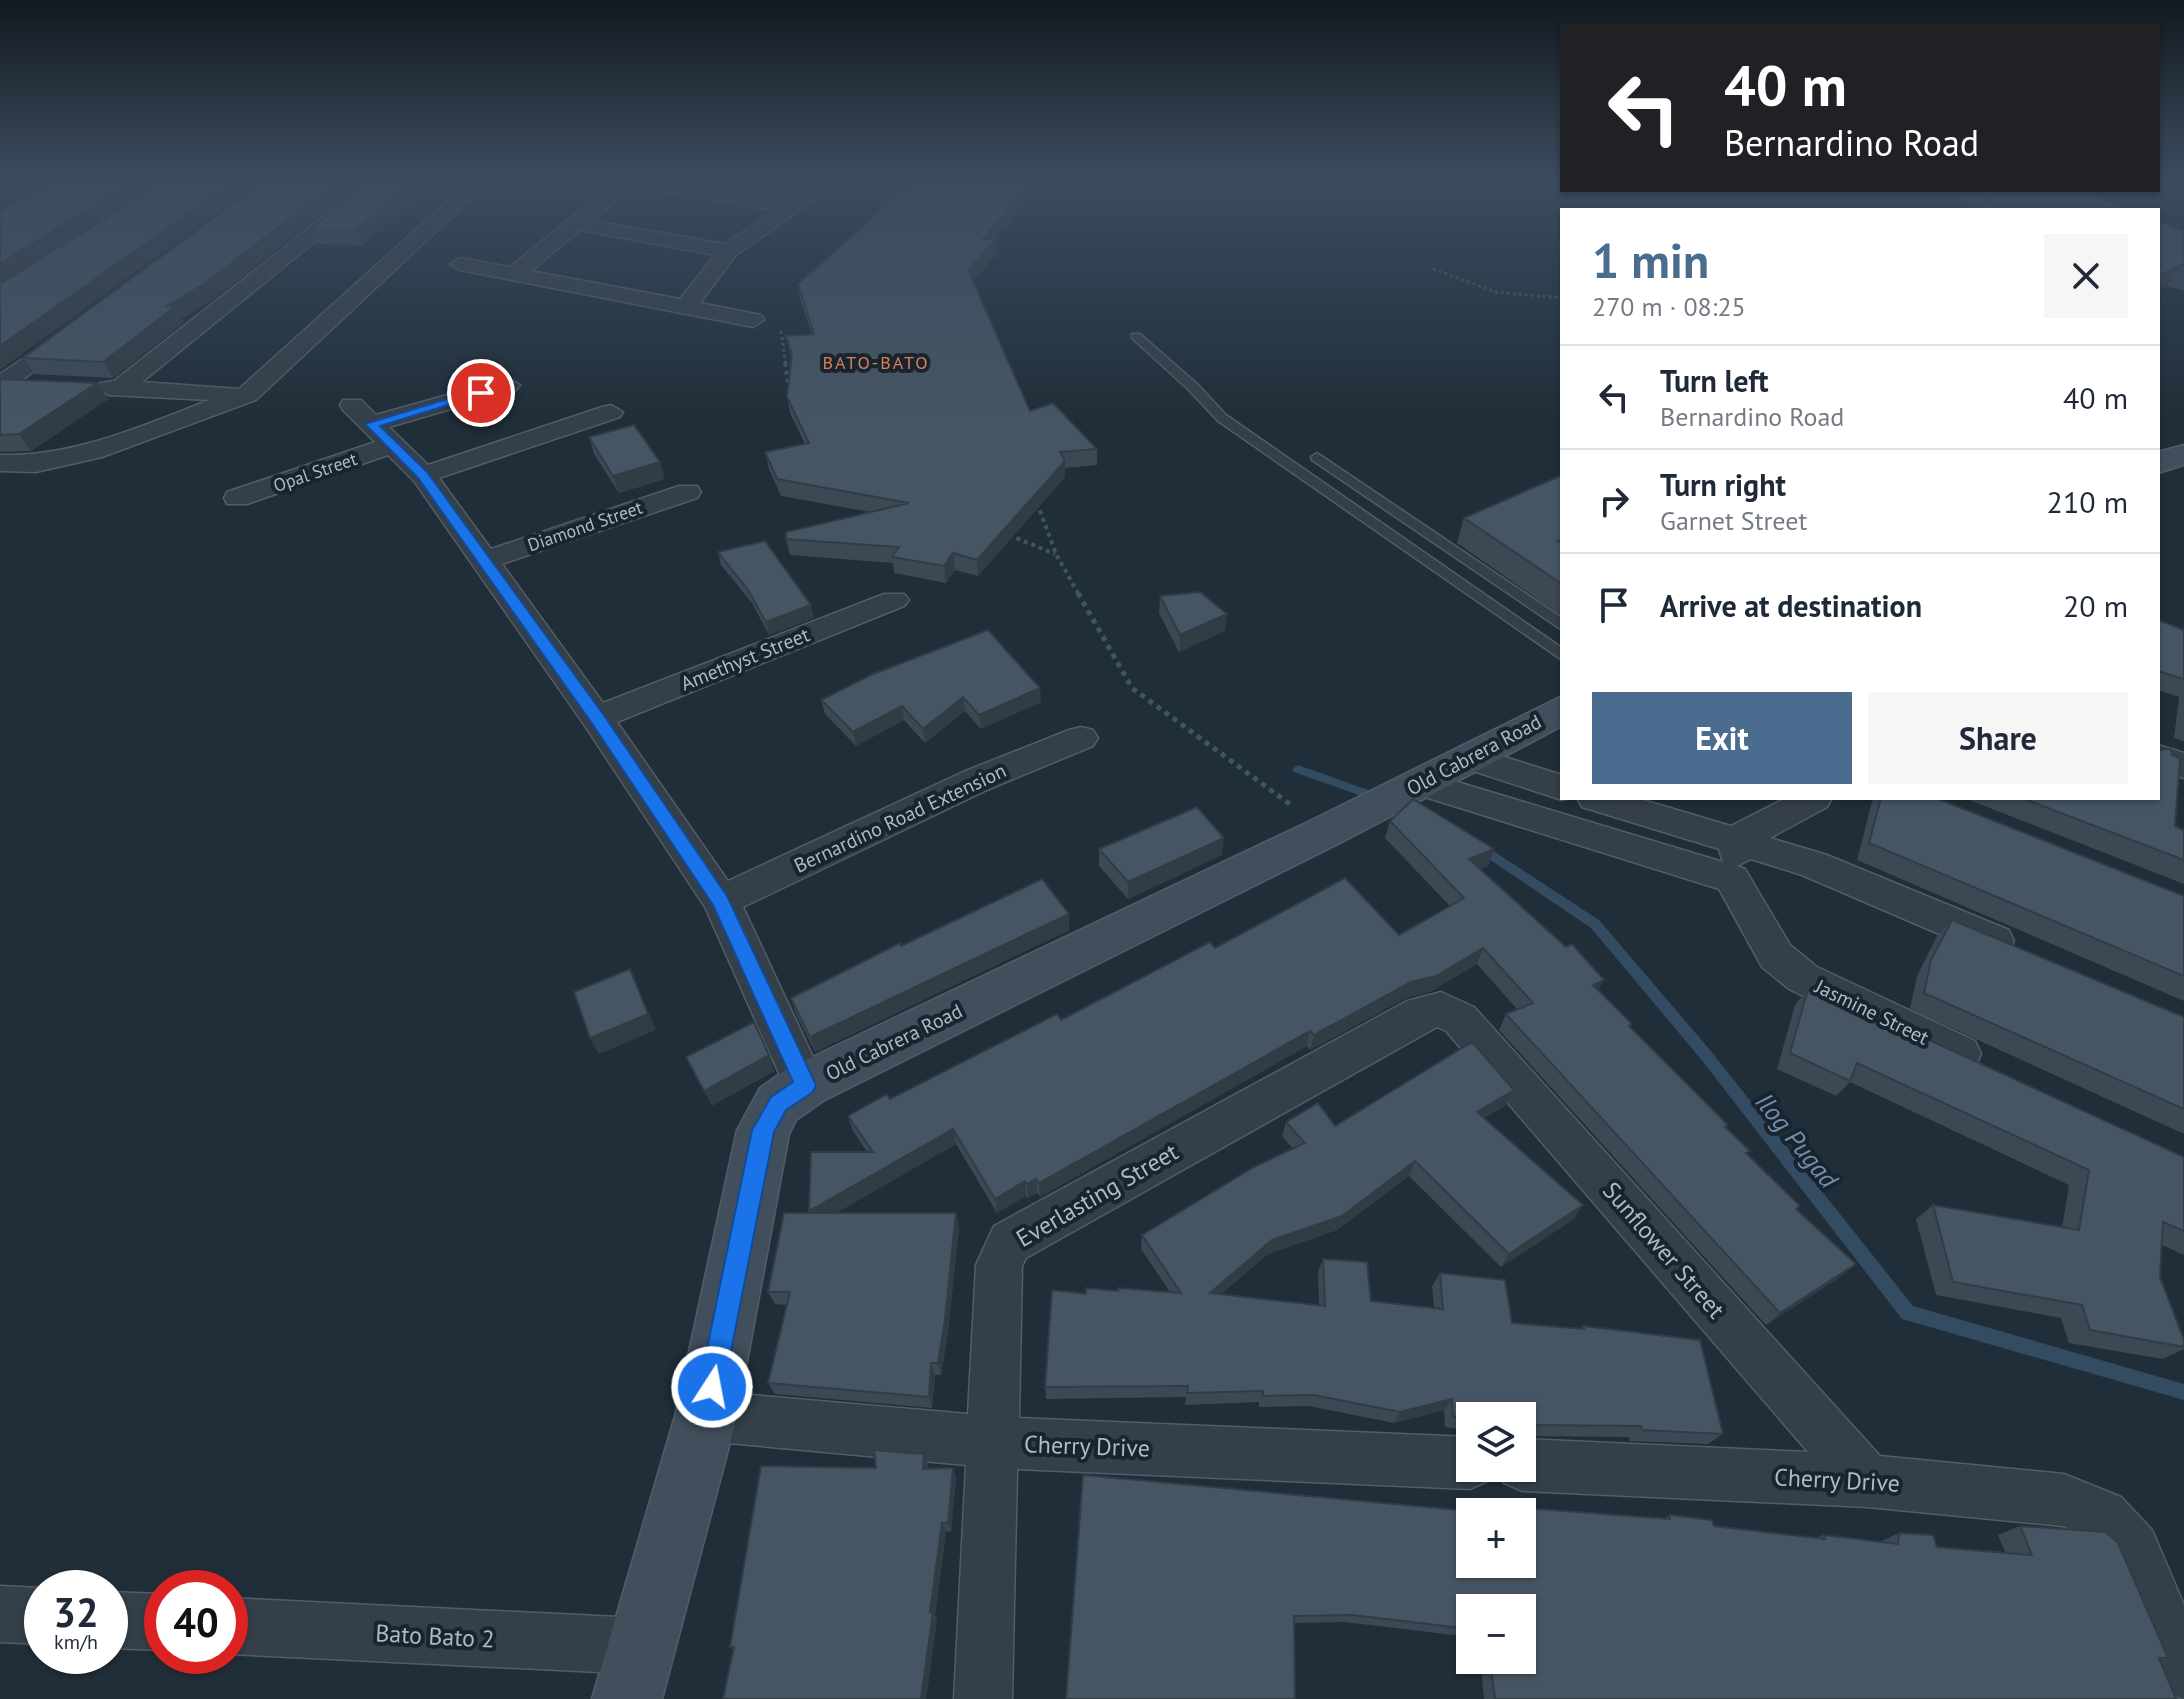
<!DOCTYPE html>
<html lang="en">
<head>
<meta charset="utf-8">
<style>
	:root { --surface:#fff; --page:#f6f6f7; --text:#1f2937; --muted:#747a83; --line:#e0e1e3; --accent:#4a6c8f }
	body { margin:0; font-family:"PT Sans",sans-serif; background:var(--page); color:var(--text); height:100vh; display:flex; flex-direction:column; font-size:30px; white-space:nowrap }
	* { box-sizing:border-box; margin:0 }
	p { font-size:26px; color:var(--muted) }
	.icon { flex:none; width:44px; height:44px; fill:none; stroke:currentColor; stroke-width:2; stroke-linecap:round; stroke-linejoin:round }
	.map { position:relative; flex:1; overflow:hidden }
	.side { position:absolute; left:1560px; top:208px; width:600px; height:592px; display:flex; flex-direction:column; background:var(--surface); border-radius:0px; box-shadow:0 2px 6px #0004 }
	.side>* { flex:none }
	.guide { position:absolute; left:1560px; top:24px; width:600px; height:168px; border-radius:0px; box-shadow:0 2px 6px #0004; background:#202124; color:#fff; overflow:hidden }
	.controls { position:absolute; left:1456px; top:1402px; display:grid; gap:16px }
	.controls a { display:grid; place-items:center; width:80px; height:80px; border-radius:0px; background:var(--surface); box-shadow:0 2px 6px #0004; font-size:40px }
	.speed { position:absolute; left:24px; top:1570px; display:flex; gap:16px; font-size:40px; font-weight:700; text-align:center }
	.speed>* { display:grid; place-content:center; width:104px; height:104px; border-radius:50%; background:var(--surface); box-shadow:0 2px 6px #0004; line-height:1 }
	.speed small { font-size:20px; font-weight:400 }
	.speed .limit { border:12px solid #d22; background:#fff; color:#111 }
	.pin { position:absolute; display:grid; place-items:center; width:68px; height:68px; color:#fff; margin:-34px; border:4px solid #fff; border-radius:50%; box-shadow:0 2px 8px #0007 }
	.me { position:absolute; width:88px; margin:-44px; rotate:11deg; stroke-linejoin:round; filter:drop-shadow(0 0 6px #0008) }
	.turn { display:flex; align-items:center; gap:28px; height:168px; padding:0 32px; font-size:36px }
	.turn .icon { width:104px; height:104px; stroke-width:2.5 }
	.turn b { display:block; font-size:56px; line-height:68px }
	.round { display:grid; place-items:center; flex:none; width:84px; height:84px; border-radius:0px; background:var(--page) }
	.headline { display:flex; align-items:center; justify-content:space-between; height:136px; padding:0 32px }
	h1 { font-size:48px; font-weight:700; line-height:60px; color:var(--accent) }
	.primary-button { display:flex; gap:16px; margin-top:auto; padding:16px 32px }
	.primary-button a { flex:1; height:92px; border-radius:0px; background:var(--accent); color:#fff; font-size:32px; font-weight:700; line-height:92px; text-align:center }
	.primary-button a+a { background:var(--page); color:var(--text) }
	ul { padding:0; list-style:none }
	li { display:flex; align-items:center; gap:24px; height:104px; padding:0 32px; border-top:2px solid var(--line) }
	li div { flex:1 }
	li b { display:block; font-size:30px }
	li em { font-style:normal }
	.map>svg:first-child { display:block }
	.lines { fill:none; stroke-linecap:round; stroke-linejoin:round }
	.stream { fill:#334c62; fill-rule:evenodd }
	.lane-casing { stroke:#515d67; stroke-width:3 }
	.street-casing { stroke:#515d67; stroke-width:3 }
	.secondary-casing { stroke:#515d67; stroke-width:3 }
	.path-far2 { stroke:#405757; stroke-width:3; stroke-dasharray:3 3; stroke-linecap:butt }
	.path-far1 { stroke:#405757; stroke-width:4; stroke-dasharray:4 4; stroke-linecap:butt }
	.path { stroke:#405757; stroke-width:5; stroke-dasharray:5 5; stroke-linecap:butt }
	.lane { fill:#343f49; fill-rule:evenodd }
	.street { fill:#343f49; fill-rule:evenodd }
	.secondary { fill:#414f5d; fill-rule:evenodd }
	.wall { fill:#3c4955 }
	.shaded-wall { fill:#313c45 }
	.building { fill:#465563; stroke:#313c45; stroke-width:2 }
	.route { fill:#1a73e8; stroke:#114b97; stroke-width:2 }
	.labels { text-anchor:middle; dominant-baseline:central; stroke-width:8; stroke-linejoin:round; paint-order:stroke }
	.far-neighbourhood-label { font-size:18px; letter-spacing:2px; fill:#d78058; stroke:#19242e }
	.far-street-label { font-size:18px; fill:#aebac6; stroke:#19242e }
	.street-label { font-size:20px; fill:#aebac6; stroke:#19242e }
	.near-street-label { font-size:24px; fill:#aebac6; stroke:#19242e }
	.near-water-label { font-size:26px; font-style:italic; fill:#6e8fab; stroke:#19242e }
</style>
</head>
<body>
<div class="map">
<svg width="2184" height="1699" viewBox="0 0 2184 1699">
	<rect width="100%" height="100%" fill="#202e39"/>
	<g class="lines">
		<path class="stream" d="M1298,765l73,26 2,3 -6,4 -73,-26 -2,-3z
			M1481,843l118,77 111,130 203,256 271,78v16l-282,-81 -202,-261 -109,-130 -114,-77 -2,-3 2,-3z"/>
		<g class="lane-casing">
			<path id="lane" d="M1132,334h8l58,51 28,30 336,233v12l-344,-239 -28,-30 -58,-53z
				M1317,453l245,165v12l-250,-170 -1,-3z"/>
		</g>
		<g class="street-casing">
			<path id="street" d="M370,180h21l-249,202 97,7 232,-209h20l-235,220 -154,57 -66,15 -36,-1v-16c74,2 141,-29 210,-55l-101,-5 -12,-7 3,-5 14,-2z
				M617,180h46l126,21 31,-21h22l-106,75 -36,48 61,12 3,5 -11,7 -293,-57 -10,-6 10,-6 50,9zM633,186l142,25 -50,33 -133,-23zM580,230l135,25 -35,44 -149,-28z
				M66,330l8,2 3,5 -3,5 -66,48 -8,2v-18z
				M508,378l12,7 -4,5 -127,37 39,38 174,-58 9,-2 12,7 -3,5 -181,61 52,71 188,-63h18l4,6 -4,6 -195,66 101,139 281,-109h20l5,6 -5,6 -287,116 111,159 235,-109 106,-42 12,-3 12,3 5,8 -5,8 -106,44 -244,117 83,178 -6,13 -15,6 -15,-6 -85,-191 -120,-181 -171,-245 -26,-26 -141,49h-20l-3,-6 3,-6 148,-50 -32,-32 -3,-5 3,-5h18l15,15z
				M2158,745l26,8v25l-26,-8z
				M1470,746l92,29v23h8l-8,2 -104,-34 -5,-8 5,-8z
				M1421,771l302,91 -4,-13 -137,-42 -5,-9h59l95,28 55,-28h46l-5,9 -57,31 57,17 182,75 5,11 -5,11 -14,4 -14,-4 -179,-77 -51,-16 -14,7 8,3 45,76 27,22 158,74 6,13 -6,13 -15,5 -15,-5 -156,-78 -27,-22 -43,-78 -310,-97 -5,-9 5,-9z
				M1441,992l33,15 406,449 184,18 57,23 31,33 32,75v94l-20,-6c-24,-57 -39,-140 -101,-167l-196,-19 -345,-16 -18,-8 -7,-15h25v-29l286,13 -362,-421 -9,-4 -411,231 -4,8 -3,152 451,19v31h24l-6,13 -18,8 -453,-20 -5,230h-58l12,-234 -260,-24 -18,-7 -7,-18 7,-18 18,-7 262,23 8,-149 18,-39 413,-225z
				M0,1586l42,2v56l-42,-2z
				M110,1592l52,2v56l-52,-2z
				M230,1598l410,20 20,8 8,20 -8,20 -20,8 -410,-20z"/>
		</g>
		<g class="secondary-casing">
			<path id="secondary" d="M2184,445v20l-26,8v-21z
				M1562,696v30l-220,116 -519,259 -27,19 -7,14 -52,282 -75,283h-70l83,-283 62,-286 23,-42 27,-19 525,-249z"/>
		</g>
		<path class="path-far2" d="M1433,269l63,23 66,6
			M781,331l5,34"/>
		<path class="path-far1" d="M785,363l4,25
			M1037,503l19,51 23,41
			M1009,535l46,19"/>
		<path class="path" d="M1078,593l54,95 159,117"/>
		<use href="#lane" class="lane"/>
		<use href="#street" class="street"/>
		<use href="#secondary" class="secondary"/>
	</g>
	<path class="wall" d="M0,180h51l-20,12 -31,-2z
		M266,180h99l-152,119 -32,20 3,3 -71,56 -79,-4 -11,-16z
		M371,180h87l-7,4 -16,-1 -72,62 -46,-1 -7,-14z
		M1033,180h9v5l-47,55 1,15 -23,26 57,130 67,38v16l-32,3v9l-87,99 -23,-6 -9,13 -52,-10 -1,-10 -103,-8 -4,-16 84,-27 -89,-16 -12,-27 -4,-17 40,-8 -15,-31 -3,-16 4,-38 -5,-23 26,-2 -12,-35 -2,-15z
		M1951,190h129l50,20h-158z
		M2158,221l26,10v60l-17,-5 -9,4z
		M0,379l97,4 11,16 -77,52 -31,1z
		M589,437l76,42 -46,14 -25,-39z
		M1562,475v141l-105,-73 7,-25z
		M718,552l96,66 -45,17 -17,-32 -31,-38z
		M1160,596l65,35 -46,21 -20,-39z
		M2158,620l26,10v111l-10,-3 5,-41 -21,-7z
		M873,674l168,28 -60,27 -16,-18 -40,32 -21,-23 -48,26 -31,-32 -4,-14z
		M1873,798h63l248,98v105l-327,-141z
		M1964,798h194l17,28 9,4v54z
		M1390,821l104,28 -6,17 -8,3 152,155 -2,3 96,101 21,26 50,55 59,55 -16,13 -74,48 -267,-295 7,-16 11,-5 -40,-45 -47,28 -24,6 -96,52 -3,-4 -267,151 -3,-4 -9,5 -2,-2 -29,17 -41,-69 -120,69 123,14 -11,105 -7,43h-6l-3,33 -157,-14 -7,-11 19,-78 -12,-1 -7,-12 42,-79 57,-61 -14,-21 -5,-15 42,-17 325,-151 184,-13 51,-29 -65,-68z
		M1099,849l123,6 -94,44 -29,-33z
		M1069,914v16l-254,122 -19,-38 -5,-16 110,-52z
		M1952,920l232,97v117l-274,-125 7,-33 20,-40z
		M1808,989l106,47 2,-2 268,123v98l-22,-10 -2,32 24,63v9l-21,10 -94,-16 -8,-25 -125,-23 -20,-76 17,-14 129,22 7,-42 -219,-103 -14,14 -59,-27 18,-64z
		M1506,1105l-22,13 90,101 -73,48 -92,-91 -72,54 -69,24 -47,40 98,11 -1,-33 5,-13 48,42 63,7 -2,-22 8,-13 72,50 68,6 3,-3 140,108 -15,10 -78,-3 -1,-4 -107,-1v-20h-52v15l-25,-4 -1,-17 -50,13 -85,-17 -50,1v-5l-74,3 1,-8 -140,2 -1,-12 41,-93 32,-3 52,1 -29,-43 1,-14 151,-86 -11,-13 4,-14 49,4z
		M924,1454l4,11v4l28,9 -5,54 -5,-1 -11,84 2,4 -11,80h-203l10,-49 -3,-3 146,-179z
		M1083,1475l387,89 52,-52h-17l5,-5 155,11 5,-3 44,11 102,12 7,-3 57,7 19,-9 38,14 68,5 -7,-17 22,-9 148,132 -8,2 16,39h-692l-4,-39h42l-52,-52v29l-125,-15 -51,1z"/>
	<path class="shaded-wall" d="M23,180h28l-20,12z
		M134,180h30l-164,105v-21z
		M236,180h27l-263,190v-24z
		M340,180h25l-152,119 -32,20 3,3 -71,56 -10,-16 64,-56z
		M416,180h17l2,3 -72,62 -7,-15z
		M1033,180h9v5l-51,59 4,-4 1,15 -27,30 -1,-15 15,-31z
		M2181,265l-14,21 -9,4v-14z
		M97,383l11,16 -77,52 -12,-17z
		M1065,461v16l-87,99 -1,-16z
		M660,462l5,17 -46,14 -6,-17z
		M953,553l2,17 -9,13 -2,-17z
		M811,605l3,13 -45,17 -3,-13z
		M1227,614l-2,17 -46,21 1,-17z
		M1040,688l1,14 -60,27 -2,-14z
		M963,697l2,14 -40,32 -2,-14z
		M902,706l2,14 -48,26 -3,-14z
		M1224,838l-2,17 -94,44v-17z
		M1494,849l-6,17 -25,10 6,-17z
		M1069,914v16l-254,122 -5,-15z
		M1483,948l-6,16 -47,28 -24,6 -96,52 4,-15 97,-53z
		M630,969l26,61 -57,24 -9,-16z
		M1604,980l-9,16 -2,-11z
		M1310,1031l-3,15 -267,151 -1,-14z
		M769,1055l6,16 -63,35 -8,-15z
		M1514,1090l-8,15 -37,22 8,-15z
		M953,1129l3,15 -141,81 -6,-14z
		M1415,1161l-6,15 -72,54 -69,24 -61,51 3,-12 62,-53z
		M1036,1179l1,14 -9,5 -1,-14z
		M1025,1181l1,15 -29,17 -2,-14z
		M1583,1205l-9,14 -73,48 8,-13z
		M956,1213l3,14 -11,105 -7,43 -3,-12z
		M1856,1264l-16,13 -74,48 14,-12z
		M931,1363l4,12 -3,33 -3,-11z
		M1452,1399l-8,11 -50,13 6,-11z
		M924,1454l4,11 -1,14 -4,-10z
		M953,1468l3,10 -5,54 -3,-9z
		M942,1523l4,8 -11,84 2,4 -11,80h-5l9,-87z"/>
	<path class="building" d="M61,180h73l-134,84v-53z
		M167,180h69l-236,166v-62z
		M266,180h74l-136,104 -37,22 8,1 -72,55 -80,-4z
		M371,180h45l-60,50h-46z
		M915,180h118l-50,59 12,1 -27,30 62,141 23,-8 44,46 -37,3 5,9 -88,99 -24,-7 -9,13 -52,-9 7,-10 -113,-8v-7l123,-29 -132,-24 -12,-27 44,-9 -22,-46 5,-42 -6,-19 28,-2 -16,-50z
		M1982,190h98l50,20h-146l-1,-6 12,-2z
		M2158,221l26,10v35l-3,-1 -23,11z
		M0,379l97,4 -78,51 -19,1z
		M634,425l26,37 -47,14 -24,-39z
		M1562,475v65l-4,1 4,2v41l-98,-66z
		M765,541l46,64 -45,17 -18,-32 -30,-38z
		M1200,592l27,22 -47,21 -20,-39z
		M2158,620l26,10v49l-26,-8z
		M988,630l52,58 -61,27 -16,-18 -40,32 -21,-23 -49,26 -32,-32 52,-26z
		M2171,749l1,6 8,3 -5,68 9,4v30l-162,-62h136v-48z
		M1881,798h55l248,98v80l-315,-133z
		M1413,799l81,50 -25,10 97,88 6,-3 32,36 -11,5 39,39 -3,2 99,99 -3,2 25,24 -4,2 54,53 -4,3 60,55 -76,49 -274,-299 27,-11 -50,-55 -47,28 -25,6 -97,53 -4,-4 -271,152 -3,-4 -9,5 -2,-3 -30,18 -42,-70 -144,82 2,-59h62l-25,-36 39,-22 3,5 167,-85 4,6 149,-78 5,6 130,-70 54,57 65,-37 -74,-77z
		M1197,807l27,31 -96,44 -29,-33z
		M1042,879l27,35 -259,123 -19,-39 109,-55 1,3z
		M1952,920l232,97v92l-260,-116 7,-33z
		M630,969l18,45 -58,24 -16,-46z
		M1808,989l108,48v-3l268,123v74l-21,-9 -3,55 24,63v7l-94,-17 -8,-25 -129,-23 -20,-77 146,25 10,-60 -232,-107 -7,18 -60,-28z
		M754,1022l15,33 -65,36 -18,-34z
		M1472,1042l42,48 -37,22 106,93 -74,49 -94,-93 -73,55 -70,24 -62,53 115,13 -2,-47 44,3 4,39 72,8 -3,-36 65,7 7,43 72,6 -1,-3 117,14 23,94 -81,-4 -1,-4 -109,-1 -3,4 -7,-1v-12h-52v3l-17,-3 -1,-17 -52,13 -86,-17 -51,1v-5l-76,2 1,-7 -143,1 7,-97 34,4v-6l32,3v-3l63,5 -39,-58 112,-68 51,-24 -19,-21 32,-19 17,23z
		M784,1213h172l-11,107 -7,43h-7l-2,34 -161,-14 22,-91h-22z
		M874,1450l50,4 -1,15 30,-1 -5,55h-6l-12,89h3l-12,87h-198l11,-52h-4l31,-181 115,2z
		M1083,1475l398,37h-11v52h52v-52h-11l-1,-5 160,12v-4l42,5 2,6 111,13 -2,-4 75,9 1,-11 34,2 4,12 95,8 -12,-29 86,6 12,11 50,115h-9l17,41h-681l-5,-39h32v-52h-52v21l-118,-14 -58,1 1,83h-229z"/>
	<linearGradient id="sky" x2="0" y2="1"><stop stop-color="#12191f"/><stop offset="0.43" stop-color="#3c4c5f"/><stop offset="1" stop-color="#3c4c5f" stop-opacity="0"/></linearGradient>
	<rect width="2184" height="418" fill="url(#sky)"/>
	<path class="route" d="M477,390l10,3 -107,33 47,46 176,242 124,182 89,189 -3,7 -27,18 -12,22 -50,255 -3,9 -9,4 -9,-4 -4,-9 53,-257 19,-33 22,-15 -80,-177 -122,-183 -173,-244 -53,-54z"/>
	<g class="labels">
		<g class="far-neighbourhood-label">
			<text x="876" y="362">BATO-BATO</text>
		</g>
		<g class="far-street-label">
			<text transform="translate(315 472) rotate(-19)">Opal Street</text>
			<text transform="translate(585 526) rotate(-19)">Diamond Street</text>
		</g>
		<g class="street-label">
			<text transform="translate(745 659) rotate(-22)">Amethyst Street</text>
			<text transform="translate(1474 755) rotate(-28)">Old Cabrera Road</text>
			<text transform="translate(900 818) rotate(-25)">Bernardino Road Extension</text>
			<text transform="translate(1872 1012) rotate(26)">Jasmine Street</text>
			<text transform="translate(894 1042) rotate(-26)">Old Cabrera Road</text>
		</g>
		<g class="near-street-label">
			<text transform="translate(1097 1195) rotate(-30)">Everlasting Street</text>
			<text transform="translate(1664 1250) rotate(49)">Sunflower Street</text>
			<text transform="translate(1087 1446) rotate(2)">Cherry Drive</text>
			<text transform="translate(1837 1480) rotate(3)">Cherry Drive</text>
			<text transform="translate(435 1636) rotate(3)">Bato Bato 2</text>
		</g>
		<g class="near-water-label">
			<text transform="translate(1797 1140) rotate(51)">Ilog Pugad</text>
		</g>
	</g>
</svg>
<div class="controls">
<a><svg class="icon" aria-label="layers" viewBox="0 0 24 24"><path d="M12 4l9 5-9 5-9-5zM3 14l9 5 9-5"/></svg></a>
<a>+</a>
<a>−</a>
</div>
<div class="speed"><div>32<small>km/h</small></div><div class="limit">40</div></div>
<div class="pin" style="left:481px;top:393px;background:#d93025"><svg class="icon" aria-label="arrive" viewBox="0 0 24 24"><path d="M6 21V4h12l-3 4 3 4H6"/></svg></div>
<svg class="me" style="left:712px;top:1387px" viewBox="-20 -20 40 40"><circle r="17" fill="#1a73e8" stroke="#fff" stroke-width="3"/><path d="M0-11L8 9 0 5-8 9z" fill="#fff"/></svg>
<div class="guide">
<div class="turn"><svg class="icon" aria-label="left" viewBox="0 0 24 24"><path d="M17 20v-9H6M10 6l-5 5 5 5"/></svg><div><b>40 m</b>Bernardino Road</div></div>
</div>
<section class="side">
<div class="headline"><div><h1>1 min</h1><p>270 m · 08:25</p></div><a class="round"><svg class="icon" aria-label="close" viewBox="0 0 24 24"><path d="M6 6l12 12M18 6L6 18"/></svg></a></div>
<ul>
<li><svg class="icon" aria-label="left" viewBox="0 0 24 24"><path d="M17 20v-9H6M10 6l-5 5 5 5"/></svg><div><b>Turn left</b><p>Bernardino Road</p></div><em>40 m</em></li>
<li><svg class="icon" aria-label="right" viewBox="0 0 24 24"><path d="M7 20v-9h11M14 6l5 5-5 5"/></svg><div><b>Turn right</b><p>Garnet Street</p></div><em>210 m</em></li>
<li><svg class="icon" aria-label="arrive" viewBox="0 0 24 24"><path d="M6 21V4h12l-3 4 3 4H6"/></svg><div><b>Arrive at destination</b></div><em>20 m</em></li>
</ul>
<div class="primary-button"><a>Exit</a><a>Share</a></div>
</section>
</div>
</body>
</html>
